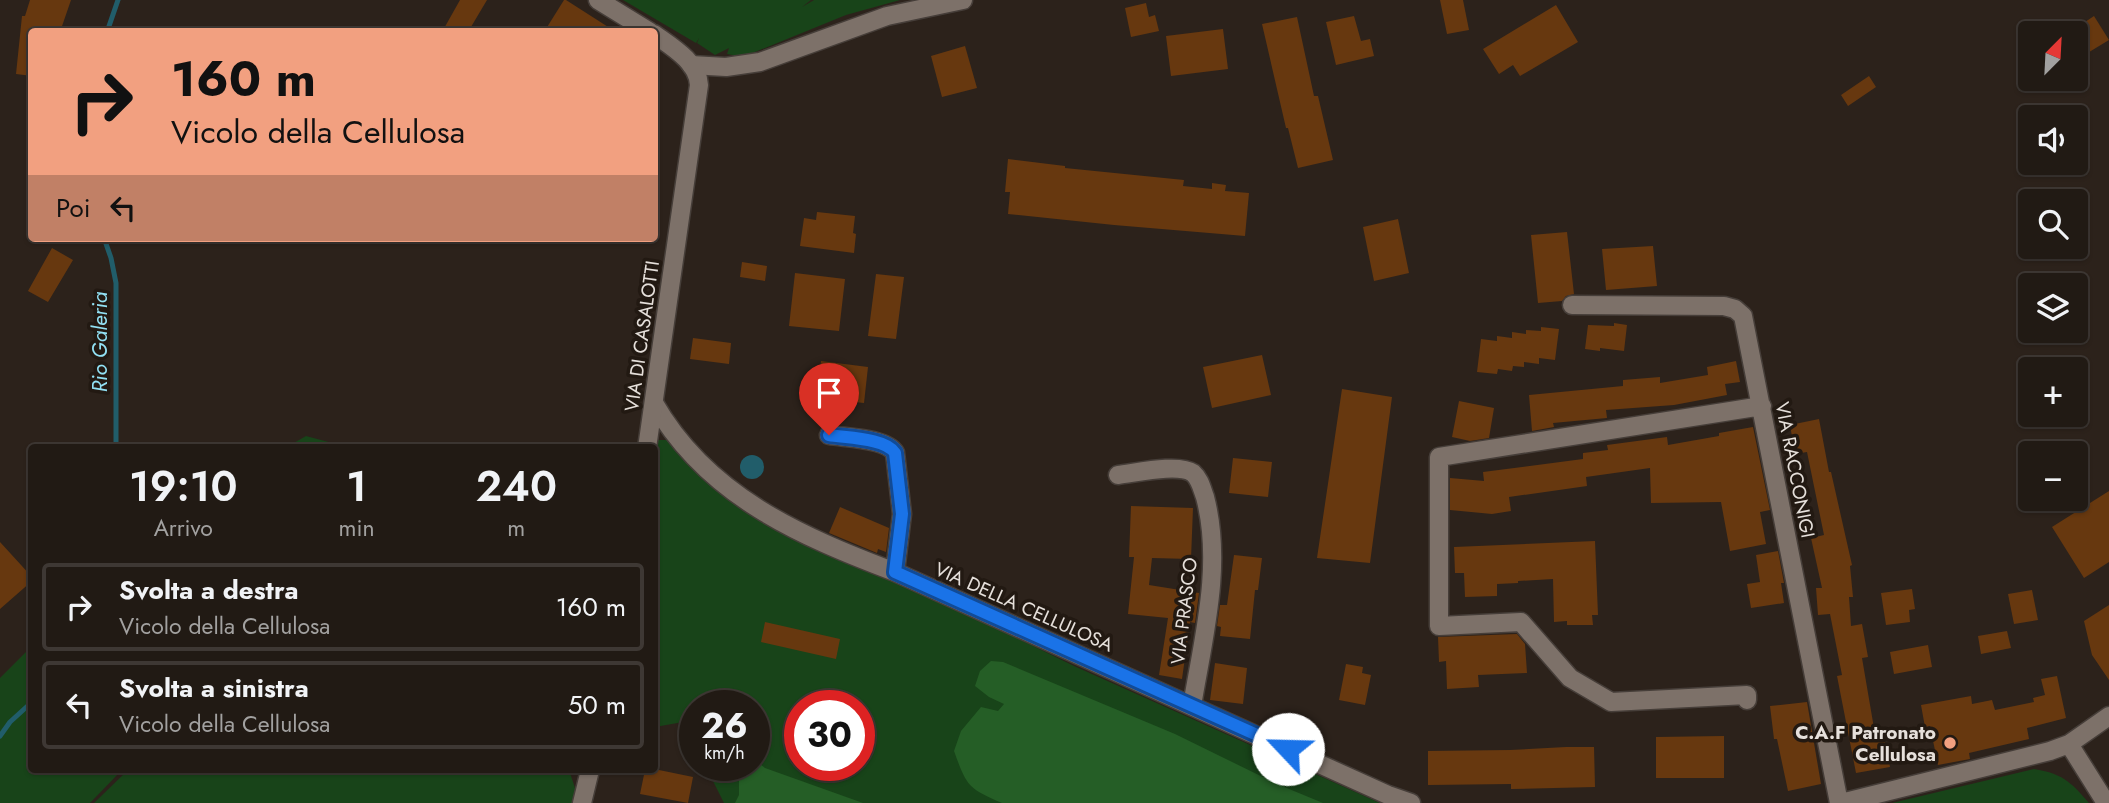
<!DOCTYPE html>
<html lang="it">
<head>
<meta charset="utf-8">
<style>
	:root { --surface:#211a14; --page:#2d2722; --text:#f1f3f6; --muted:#a2a1a0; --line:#3e3834 }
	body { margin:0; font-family:Jost,sans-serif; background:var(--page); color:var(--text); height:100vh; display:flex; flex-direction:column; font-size:26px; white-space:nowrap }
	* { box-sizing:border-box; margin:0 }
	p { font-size:23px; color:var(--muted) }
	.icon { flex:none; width:38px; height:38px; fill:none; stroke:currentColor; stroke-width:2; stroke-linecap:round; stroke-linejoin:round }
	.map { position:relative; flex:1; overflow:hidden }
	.details { position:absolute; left:28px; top:444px; width:630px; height:329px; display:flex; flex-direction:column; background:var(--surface); border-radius:7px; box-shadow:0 2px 5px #0004,0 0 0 2px var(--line) }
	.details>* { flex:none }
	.hud { position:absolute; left:28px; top:28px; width:630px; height:214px; border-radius:7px; box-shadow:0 2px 5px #0004,0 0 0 2px var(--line); background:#f2a080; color:#111; overflow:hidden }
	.needle { width:46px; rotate:24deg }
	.buttons { position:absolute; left:2018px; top:21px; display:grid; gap:14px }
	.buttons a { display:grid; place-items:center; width:70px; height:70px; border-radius:7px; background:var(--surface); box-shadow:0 2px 5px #0004,0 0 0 2px var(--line); font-size:35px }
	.speed { position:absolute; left:679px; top:690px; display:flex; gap:14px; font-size:35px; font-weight:700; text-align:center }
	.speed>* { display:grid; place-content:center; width:91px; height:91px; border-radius:50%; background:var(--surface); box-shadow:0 2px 5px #0004,0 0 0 2px var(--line); line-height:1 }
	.speed small { font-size:18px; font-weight:400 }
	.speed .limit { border:10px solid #d22; background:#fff; color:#111 }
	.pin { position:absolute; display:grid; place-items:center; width:60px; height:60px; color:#fff; margin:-72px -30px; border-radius:50% 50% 50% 0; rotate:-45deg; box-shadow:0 0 7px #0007 }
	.pin .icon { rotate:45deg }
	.me { position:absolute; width:77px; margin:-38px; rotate:294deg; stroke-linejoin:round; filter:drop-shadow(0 0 5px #0008) }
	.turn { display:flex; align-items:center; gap:24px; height:147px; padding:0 28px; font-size:32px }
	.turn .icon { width:91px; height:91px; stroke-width:2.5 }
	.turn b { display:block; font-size:49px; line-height:60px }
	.then { display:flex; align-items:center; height:66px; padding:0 28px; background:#0003; gap:14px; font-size:26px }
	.eta { display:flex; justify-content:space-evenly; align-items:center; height:119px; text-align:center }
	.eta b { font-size:42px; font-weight:600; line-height:49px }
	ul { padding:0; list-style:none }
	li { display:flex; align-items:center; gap:21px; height:88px; margin:0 14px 10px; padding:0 14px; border:4px solid var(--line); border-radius:7px }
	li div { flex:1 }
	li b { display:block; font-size:26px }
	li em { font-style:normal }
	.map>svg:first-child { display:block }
	.green { fill:#184419; fill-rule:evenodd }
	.forest { fill:#255e26 }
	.water { fill:#215d6a }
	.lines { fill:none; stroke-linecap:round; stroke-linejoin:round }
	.stream { stroke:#215d6a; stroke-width:5 }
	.building { fill:#67380f }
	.minor-casing { stroke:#463e39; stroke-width:21 }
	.tertiary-casing { stroke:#463e39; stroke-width:21 }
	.minor { stroke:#7d7169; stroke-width:18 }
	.tertiary { stroke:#7d7169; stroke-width:18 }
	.route-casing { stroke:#114b97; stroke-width:18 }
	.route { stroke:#1a73e8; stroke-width:12 }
	.poi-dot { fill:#f2a080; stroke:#221912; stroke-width:2.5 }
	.labels { text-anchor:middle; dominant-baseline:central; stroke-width:7; stroke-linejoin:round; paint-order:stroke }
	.street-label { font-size:19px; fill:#e6e0db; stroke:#221912 }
	.poi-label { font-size:19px; font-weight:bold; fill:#e6e0db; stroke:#221912; text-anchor:end }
	.water-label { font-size:21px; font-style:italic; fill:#92e1f4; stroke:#221912 }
</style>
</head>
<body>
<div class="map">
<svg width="2109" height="803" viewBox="0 0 2109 803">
	<rect width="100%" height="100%" fill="#2c221b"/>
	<path class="green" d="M623,0h188l-9,7 12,-7h86l-54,15 -96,39 -12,2 -11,-2 2,-6 -14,7 -18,-12 2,-5 -3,5z
		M306,436l45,12h-66z
		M656,440h13l27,29 35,32 34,21 193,87 116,57 306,137h-656l-19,-38h49v-60h-59v40l-12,-23 -28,5zM800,705h59v60h-59z
		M31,647l1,123h90l-32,33h-90v-125z
		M2034,769c29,5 36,12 55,34h-197z
		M128,770h441l7,21 -3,12h-479z"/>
	<path class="forest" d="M991,661l12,1 172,72 102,50 46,19h-321c-34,-15 -35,-16 -48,-52l7,-20 20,-24 17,4 6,-7 -15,-7 -14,-11 5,-15z
		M754,759l11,9 98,35h-128l4,-8v-30h15z"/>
	<path class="water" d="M740 467a12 12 0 1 1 24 0a12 12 0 1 1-24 0Z"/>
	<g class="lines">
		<path class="stream" d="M107,32l11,-32
			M104,238l7,20 5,25v165
			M0,736l10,-14 22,-20"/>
	</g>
	<path class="building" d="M30,0h41l-11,32h-28v44l-16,-2 6,-58h3z
		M460,0h27l-19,32h-26z
		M564,0h2l50,32h-72z
		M1440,0h23l6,30 -22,4z
		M1146,3l3,14 6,-2 4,16 -28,6 -6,-29z
		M1556,5l22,37 -58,34 -7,-11 -14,9 -16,-25z
		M1354,16l7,25 9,-2 4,17 -38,9 -10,-43z
		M2094,16l15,24 -33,20v-32z
		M1297,17l17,79h4l15,64 -35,8 -10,-40h-2l-24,-104z
		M1223,29l5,40 -57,7 -5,-40z
		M965,46l12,42 -35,9 -11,-41z
		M1869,76l7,11 -28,19 -7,-11z
		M1008,159l57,7v2l119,12 -1,6 29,3v-6l14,2 -1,6 24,2 -4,43 -131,-11 -106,-11 2,-22h-5z
		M817,212l38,4 -2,17 3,1 -2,19 -54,-7 4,-28 12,2z
		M1398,219l11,54 -35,8 -11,-54z
		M1567,232l7,62 -8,2 -4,5 -24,2 -7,-68z
		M1653,246l4,40 -51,4 -4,-41z
		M52,248l21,12 -25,42 -20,-11z
		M742,262l25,4 -2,15 -25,-4z
		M795,273l50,6 -6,52 -50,-5z
		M876,274l28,3 -8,62 -28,-3z
		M1614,323l13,2 -3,26 -24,-3v3l-15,-2 3,-24 26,1z
		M1541,327l18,2 -4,31 -16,-2v6l-15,-2v5l-11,-1 -1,5 -14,-2 -1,5 -20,-2 4,-33 16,2v-5l15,2v-6l14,2v-4l15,1z
		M693,338l38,5 -2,21 -39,-5z
		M1262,355l9,40 -59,13 -9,-41z
		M821,361l47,6 -4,36 -47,-5z
		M1736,361l4,21 -15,2 2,11 -53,10 -68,5 1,8 -54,5 1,4 -22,4 -3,-36 94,-9v-6l37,-3v6l48,-8 -1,-8z
		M1342,389l50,8 -22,166 -53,-5z
		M1459,401l35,7 -5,30 -19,3 -18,-4z
		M1819,419l10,53h2l21,93 -2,1 3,31h-4l2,29 11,-2 6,33 -6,1 13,76 8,-2 7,35 -34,6 -19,-97 5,-1 -12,-61 -12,1 -2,-27h6l-11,-50 13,-3 -17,-83 -12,2 -5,-29z
		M1753,427l17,83 -10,2 6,32 -36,7 -9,-49 -70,1 -1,-35 -64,9 1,9 -78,11 2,14 -19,3 -42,-4v-32l34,3 -1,-9 100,-13v-6l25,-3 -1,-5 60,-8 1,8 51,-9v-3z
		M1233,458l39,4 -4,35 -39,-4z
		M2109,491v71l-25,16 -32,-51z
		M1131,506l62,2 -2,51 -39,-1 -3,27 50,8 -4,30 -5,-1 -8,57 -23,-4 9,-57 -40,-4 6,-57h-5z
		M840,507l49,21 -3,24 -8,-3 -1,4 -48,-20z
		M1595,541l3,74h-6l1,10h-26v-4l-13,1 -1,-43 -35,2v2l-21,1v12l-32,1 -1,-24h-9l-1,-26z
		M0,542l32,35v4l-32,28z
		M1778,551l6,32h-3l3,20 -33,5 -4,-24 13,-2 -4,-27z
		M1234,555l28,3 -4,32h-3l-5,49 -30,-3 1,-9 -4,-1 3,-21h7z
		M1912,589l3,20 -6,1 1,12 -24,3 -5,-32z
		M2032,590l6,30 -24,4 -6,-30z
		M2109,605v75l-17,-25 -8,-34z
		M765,622l75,17 -4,20 -75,-17z
		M2007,631l4,17 -30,6 -3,-18z
		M1517,634l8,10 2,29 -49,2 1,12 -32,2 -1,-28 -7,1 -1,-25z
		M1928,645l4,22 -38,7 -4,-22z
		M1215,663l32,5 -4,36 -33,-4z
		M1346,664l17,3 -1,6 9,2 -6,30 -26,-5z
		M2057,676l9,42 -39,10 2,11 -60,14 1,6 -32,6 -8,-39 -5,1 -4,-22 50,-9 1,8 20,-4 3,10 39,-8 -1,-4 12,-3 -4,-16z
		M1807,702l14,82 -33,7 -11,-52h-3l-4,-33z
		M1724,736v42h-68v-41z
		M1566,747h28l1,40 -84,2v-5l-83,1v-34l82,-1z
		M645,770h14l34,7 -5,26 -48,-9z"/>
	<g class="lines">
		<g class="minor-casing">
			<path id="minor" d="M691,65l35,2 34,-5 127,-46 76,-16
				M1572,305l152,1 11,3 8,7 96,487
				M654,403c53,93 146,133 241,169l493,223 23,8
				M829,435c17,3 57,3 66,18l7,61 -7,58
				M1118,475c18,-2 60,-12 75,-2 7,6 9,16 12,24 18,68 -2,142 -13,209
				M1747,700v-5l-136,7 -41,-24 -49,-56 -82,4v-169l323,-51
				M2069,744l37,59
				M1841,803l209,-52 19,-7 40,-28"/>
		</g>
		<g class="tertiary-casing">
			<path id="tertiary" d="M598,0l52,32
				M647,448l52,-363c-1,-23 -27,-38 -45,-51
				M582,803l8,-33"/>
		</g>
		<use href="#minor" class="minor"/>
		<use href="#tertiary" class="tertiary"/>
	</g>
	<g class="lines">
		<g class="route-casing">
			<path id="route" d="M829,435c17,3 57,3 66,18l7,61 -7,58 393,177"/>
		</g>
		<use href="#route" class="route"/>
	</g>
	<circle class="poi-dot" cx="1950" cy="743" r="7"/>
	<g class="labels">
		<g class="street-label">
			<text transform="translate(642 336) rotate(-82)">VIA DI CASALOTTI</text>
			<text transform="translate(1795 470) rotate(79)">VIA RACCONIGI</text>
			<text transform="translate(1024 607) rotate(24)">VIA DELLA CELLULOSA</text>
			<text transform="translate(1184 611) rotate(-83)">VIA PRASCO</text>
		</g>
		<g class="poi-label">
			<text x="1936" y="732">C.A.F Patronato<tspan x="1936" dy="22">Cellulosa</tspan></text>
		</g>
		<g class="water-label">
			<text transform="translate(100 342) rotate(-90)">Rio Galeria</text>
		</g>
	</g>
</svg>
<div class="buttons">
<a><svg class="needle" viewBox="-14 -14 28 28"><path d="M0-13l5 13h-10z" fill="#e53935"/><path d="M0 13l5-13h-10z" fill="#a2a1a0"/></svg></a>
<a><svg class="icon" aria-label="sound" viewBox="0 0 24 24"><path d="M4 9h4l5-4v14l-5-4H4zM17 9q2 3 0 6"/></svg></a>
<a><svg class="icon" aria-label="search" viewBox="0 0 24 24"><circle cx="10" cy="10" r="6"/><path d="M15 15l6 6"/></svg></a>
<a><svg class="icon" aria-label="layers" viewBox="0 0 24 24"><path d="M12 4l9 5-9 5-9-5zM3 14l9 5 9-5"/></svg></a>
<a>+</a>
<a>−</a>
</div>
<div class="speed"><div>26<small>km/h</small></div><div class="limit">30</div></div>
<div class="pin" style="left:829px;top:435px;background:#d93025"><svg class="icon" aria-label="arrive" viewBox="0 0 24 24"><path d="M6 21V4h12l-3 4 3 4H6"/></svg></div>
<svg class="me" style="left:1288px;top:749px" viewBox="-20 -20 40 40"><circle r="19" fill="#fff"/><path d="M0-13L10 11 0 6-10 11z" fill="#1a73e8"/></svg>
<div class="hud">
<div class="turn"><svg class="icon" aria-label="right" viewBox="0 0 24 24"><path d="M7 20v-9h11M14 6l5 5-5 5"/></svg><div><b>160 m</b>Vicolo della Cellulosa</div></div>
<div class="then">Poi<svg class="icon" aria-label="left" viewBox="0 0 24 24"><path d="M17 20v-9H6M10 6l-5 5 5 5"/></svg></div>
</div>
<section class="details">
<div class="eta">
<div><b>19:10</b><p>Arrivo</p></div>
<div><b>1</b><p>min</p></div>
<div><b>240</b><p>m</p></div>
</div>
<ul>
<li><svg class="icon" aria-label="right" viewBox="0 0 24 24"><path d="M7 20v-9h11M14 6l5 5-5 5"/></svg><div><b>Svolta a destra</b><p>Vicolo della Cellulosa</p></div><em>160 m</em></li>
<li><svg class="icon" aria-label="left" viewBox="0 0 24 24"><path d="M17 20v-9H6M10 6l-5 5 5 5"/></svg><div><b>Svolta a sinistra</b><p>Vicolo della Cellulosa</p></div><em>50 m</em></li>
</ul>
</section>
</div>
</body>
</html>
